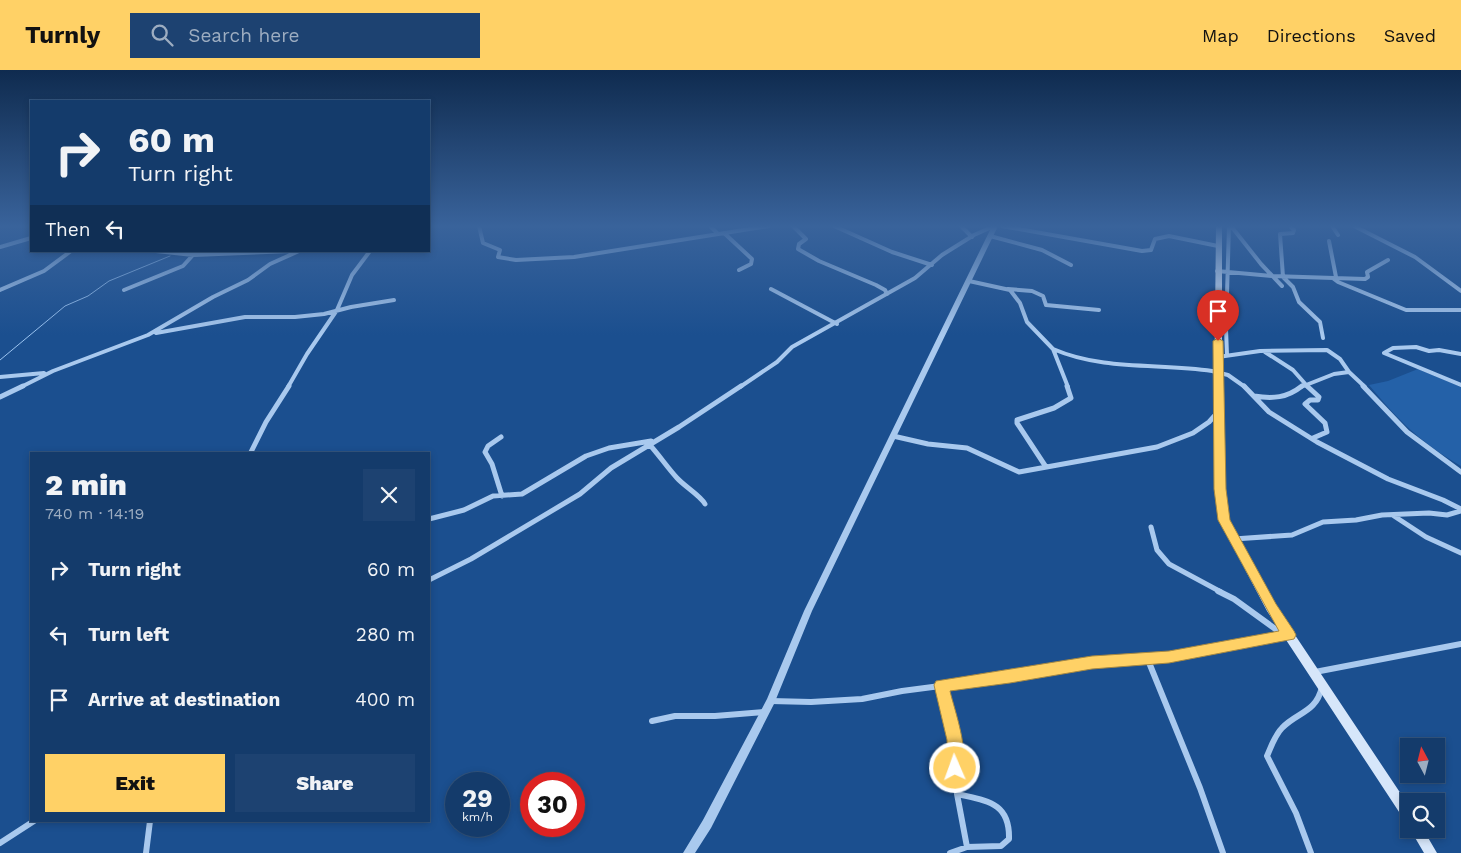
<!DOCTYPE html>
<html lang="en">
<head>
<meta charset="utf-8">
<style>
	:root { --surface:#143b6b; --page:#1d4271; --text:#f1f3f6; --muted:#9dadc1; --line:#33557e; --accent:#ffd166 }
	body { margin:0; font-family:"Work Sans",sans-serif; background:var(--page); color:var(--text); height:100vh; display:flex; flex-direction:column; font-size:19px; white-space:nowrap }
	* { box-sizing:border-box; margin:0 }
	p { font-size:16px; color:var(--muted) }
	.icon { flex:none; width:28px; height:28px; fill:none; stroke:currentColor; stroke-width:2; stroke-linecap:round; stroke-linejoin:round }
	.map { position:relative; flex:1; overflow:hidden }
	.details { position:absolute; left:30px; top:382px; width:400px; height:370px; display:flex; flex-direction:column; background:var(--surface); border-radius:0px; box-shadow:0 2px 8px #0003,0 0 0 1px var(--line) }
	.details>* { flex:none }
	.hud { position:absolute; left:30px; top:30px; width:400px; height:152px; border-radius:0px; box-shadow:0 2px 8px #0003,0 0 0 1px var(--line); background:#143b6b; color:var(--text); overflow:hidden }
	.needle { width:32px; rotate:353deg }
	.fabs { position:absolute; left:1400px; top:668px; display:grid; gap:10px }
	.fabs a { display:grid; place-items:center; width:45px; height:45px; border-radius:0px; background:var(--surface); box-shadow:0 2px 8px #0003,0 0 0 1px var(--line); font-size:25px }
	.speed { position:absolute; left:445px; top:702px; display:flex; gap:10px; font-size:25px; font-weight:700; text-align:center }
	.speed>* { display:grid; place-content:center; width:65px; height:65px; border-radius:50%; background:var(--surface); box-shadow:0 2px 8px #0003,0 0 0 1px var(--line); line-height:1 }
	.speed small { font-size:12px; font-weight:400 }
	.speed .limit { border:8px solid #d22; background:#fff; color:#111 }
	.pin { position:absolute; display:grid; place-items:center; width:42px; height:42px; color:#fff; margin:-51px -21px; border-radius:50% 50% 50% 0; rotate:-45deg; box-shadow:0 0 5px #0007 }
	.pin .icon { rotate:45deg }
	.me { position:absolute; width:55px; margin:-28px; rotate:358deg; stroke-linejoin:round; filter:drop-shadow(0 0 4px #0008) }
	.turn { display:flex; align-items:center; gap:18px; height:105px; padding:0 15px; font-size:22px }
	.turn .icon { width:65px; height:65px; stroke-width:2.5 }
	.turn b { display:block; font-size:35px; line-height:42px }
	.then { display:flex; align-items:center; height:48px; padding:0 15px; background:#0003; gap:10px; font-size:19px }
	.round { display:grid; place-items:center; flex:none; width:52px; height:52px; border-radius:0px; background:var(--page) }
	.head { display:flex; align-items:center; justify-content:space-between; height:85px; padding:0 15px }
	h1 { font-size:30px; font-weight:800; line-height:38px }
	.primary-button { display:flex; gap:10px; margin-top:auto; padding:10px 15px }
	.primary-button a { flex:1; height:58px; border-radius:0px; background:var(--accent); color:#111; font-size:20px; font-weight:800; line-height:58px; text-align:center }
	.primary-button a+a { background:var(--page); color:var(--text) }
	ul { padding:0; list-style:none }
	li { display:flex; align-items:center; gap:15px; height:65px; padding:0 15px }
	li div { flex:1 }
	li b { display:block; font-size:19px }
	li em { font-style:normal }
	header { display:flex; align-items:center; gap:30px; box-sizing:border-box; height:70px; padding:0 25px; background:var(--accent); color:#111 }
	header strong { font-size:24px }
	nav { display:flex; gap:28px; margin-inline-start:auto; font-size:18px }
	.search { width:350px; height:45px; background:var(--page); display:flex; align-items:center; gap:12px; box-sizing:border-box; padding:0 18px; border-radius:0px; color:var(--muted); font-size:19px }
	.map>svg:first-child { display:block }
	.green { fill:#2461a8 }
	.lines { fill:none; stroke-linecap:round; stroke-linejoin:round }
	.stream { stroke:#9cc4f0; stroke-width:1 }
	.minor-far2 { stroke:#a9c9ee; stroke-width:4 }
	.minor-far1 { stroke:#a9c9ee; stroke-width:5 }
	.minor { stroke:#a9c9ee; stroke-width:6 }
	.tertiary { fill:#a9c9ee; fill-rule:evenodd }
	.secondary { fill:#d6e6fa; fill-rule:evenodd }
	.route { fill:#ffd166; stroke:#a68842 }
</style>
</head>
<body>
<header>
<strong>Turnly</strong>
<div class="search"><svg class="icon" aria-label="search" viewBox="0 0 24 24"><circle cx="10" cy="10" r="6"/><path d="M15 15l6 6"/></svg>Search here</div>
<nav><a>Map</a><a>Directions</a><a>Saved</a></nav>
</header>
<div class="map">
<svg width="1461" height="783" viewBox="0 0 1461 783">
	<rect width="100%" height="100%" fill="#1b4f8f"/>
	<path class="green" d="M1418,299l43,18v79c-41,-24 -62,-45 -92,-81l19,-4z"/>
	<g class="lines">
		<path class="stream" d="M0,290l65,-54 23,-10 21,-15 61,-25"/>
		<path class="minor-far2" d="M479,156l4,17 17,7 -2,7 18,3 58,-3 195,-31
			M710,156l8,8
			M793,156l13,13 -7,5 -1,5 21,12 57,24 9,5 2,4
			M834,156l58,26 40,13
			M961,156l11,11
			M1002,156l140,25 9,-1 4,-11 14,-3 49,10
			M1231,156l30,38 21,22
			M1290,156l4,4 -1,3 -13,1 3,43 10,10 6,15 21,20 3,16
			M1332,156l6,9
			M1354,156l61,31 46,34
			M724,163l28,26 -1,5 -12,6
			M990,166l52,14 29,15
			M1329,171l7,36 -2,2 4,3 68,28h55
			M0,177l31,-9
			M156,181l37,4 98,-4
			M1217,201l55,5 93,3 3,-2 -1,-5 21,-12
			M969,211l41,9 10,13 7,19 26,27 15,38
			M771,219l66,35
			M1008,219l24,2 11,5 3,9 53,5
			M0,220l44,-19 27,-20
			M124,220l59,-24 10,-11
			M156,263l89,-16h50l29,-3 27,-7 43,-7
			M1053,279c51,22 106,14 159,22l16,4 17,12
			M1265,282l28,18 15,17
			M1461,284l-22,-4 -10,1 -13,-4 -23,1 -9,5 77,32
			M1227,285l-2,-53 2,-8 2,-68
			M1218,287l42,-6 67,-1 13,9 9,13 -15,2 -33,13
			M1349,302l16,15
			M0,307l44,-4
			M21,317l32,-16 95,-36 65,-38 35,-17 22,-16 29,-13
			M288,317l19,-33 30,-44 15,-35 18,-24
			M740,317l37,-25 15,-15 123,-69 27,-23 32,-20 20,-9"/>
		<path class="minor-far1" d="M1244,316l25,26 48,30 71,37 55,21 18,9
			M1307,316l12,11 -1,3h-8l-5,4 20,19 2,9 -14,6
			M1363,316l44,46 54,40
			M1254,326c19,3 33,2 48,-10
			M0,327l23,-11
			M893,366l35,8 39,4 52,24 138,-25 36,-14 16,-11 9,-10
			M501,367l-13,9 -3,6 7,12 10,32
			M649,374c10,11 18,23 28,34 7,8 24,18 28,26
			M250,384l16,-32 23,-36
			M1046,397l-29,-44v-3l37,-12 17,-10 -4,-12
			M1394,446l32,21 35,16
			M429,449l35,-9 29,-14 29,-2 64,-38 23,-8 42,-7
			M1151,457l6,23 12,14 52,28
			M1234,469l58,-4 31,-13 33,-2 26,-5 47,-2 18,2 14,-4
			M429,510l42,-21 109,-65 31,-26 68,-41 62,-41"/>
		<path class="minor" d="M1218,521l16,8 51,37
			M1148,590l52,128 23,65
			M1315,602l146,-28
			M941,615l13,55 3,54 10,53
			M771,631l40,1 51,-3 40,-8 107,-14 83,-15 77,-5 120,-22
			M652,651l23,-5h40l50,-4
			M0,773l34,-22
			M146,783l4,-32
			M950,783l17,-6 34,-1 8,-7c1,-37 -22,-38 -52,-45
			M1311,783l-15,-40 -29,-57c4,-9 8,-21 15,-28 15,-16 34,-15 40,-41"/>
		<path class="tertiary" d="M992,156h6l-186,385 -38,93 -63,124 -16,25h-12l20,-33 64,-121 37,-88z"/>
		<path class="secondary" d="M1216,156h6v186l3,77 4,31 46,85 134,201v17l-4,-2 -138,-210 -48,-91 -4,-31 -1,-77z
			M1410,759h13l14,24h-13z"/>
	</g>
	<linearGradient id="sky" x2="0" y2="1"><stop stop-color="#0f2b4f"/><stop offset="0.59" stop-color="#39639b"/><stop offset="1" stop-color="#39639b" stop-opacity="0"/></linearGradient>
	<rect width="1461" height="265" fill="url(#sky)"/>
	<path class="route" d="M1218,268l5,3 3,148 4,31 46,84 18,27 2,4 -2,4 -125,24 -77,6 -82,14 -60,8c5,21 20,61 11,82l-6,2 -5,-2 -3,-5v-28l-13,-55 2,-4 156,-25 77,-5 110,-20 -61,-111 -4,-31 -1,-148z"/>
</svg>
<div class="fabs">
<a><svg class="needle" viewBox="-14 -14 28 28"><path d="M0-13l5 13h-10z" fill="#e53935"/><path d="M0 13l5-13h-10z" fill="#9dadc1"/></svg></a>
<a><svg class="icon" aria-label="search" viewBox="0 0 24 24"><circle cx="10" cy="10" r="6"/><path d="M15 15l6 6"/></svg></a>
</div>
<div class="speed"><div>29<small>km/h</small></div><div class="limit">30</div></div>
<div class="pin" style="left:1218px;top:271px;background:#d93025"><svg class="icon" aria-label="arrive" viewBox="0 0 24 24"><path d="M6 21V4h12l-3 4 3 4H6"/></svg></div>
<svg class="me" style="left:955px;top:698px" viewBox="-20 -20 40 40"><circle r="17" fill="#ffd166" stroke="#fff" stroke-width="3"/><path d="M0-11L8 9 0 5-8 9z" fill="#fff"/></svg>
<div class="hud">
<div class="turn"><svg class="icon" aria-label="right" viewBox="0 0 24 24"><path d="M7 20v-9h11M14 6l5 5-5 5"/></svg><div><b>60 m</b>Turn right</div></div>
<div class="then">Then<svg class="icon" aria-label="left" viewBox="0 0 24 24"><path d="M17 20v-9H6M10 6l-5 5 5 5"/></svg></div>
</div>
<section class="details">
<div class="head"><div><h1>2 min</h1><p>740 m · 14:19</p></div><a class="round"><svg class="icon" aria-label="close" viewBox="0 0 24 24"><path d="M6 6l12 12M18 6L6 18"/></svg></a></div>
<ul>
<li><svg class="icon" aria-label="right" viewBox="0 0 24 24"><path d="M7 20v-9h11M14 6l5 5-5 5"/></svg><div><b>Turn right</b></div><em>60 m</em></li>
<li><svg class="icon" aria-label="left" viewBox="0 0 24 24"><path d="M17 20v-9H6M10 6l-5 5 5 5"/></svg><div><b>Turn left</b></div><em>280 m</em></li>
<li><svg class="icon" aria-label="arrive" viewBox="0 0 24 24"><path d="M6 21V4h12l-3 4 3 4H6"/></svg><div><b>Arrive at destination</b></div><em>400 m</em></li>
</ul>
<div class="primary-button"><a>Exit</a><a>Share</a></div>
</section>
</div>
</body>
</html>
